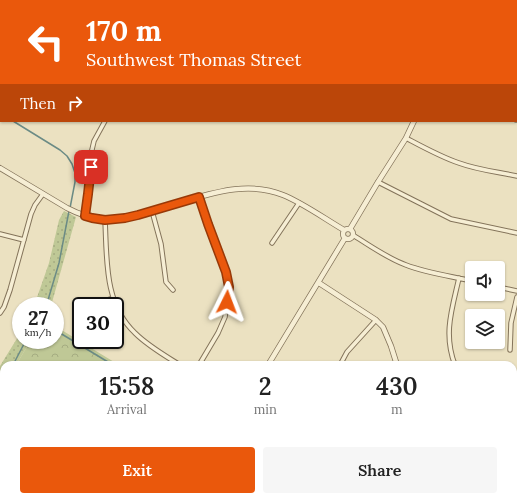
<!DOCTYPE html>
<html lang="en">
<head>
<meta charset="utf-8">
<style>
	:root { --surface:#fff; --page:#f6f6f6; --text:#222; --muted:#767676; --accent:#ea580c }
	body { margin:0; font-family:Lora,serif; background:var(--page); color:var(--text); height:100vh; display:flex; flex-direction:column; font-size:15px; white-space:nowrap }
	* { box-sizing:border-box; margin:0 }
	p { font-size:13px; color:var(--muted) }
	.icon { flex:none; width:22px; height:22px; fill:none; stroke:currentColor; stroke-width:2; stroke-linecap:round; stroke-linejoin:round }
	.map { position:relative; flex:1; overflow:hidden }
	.sheet { position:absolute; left:0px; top:361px; width:517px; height:140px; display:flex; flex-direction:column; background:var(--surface); border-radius:12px 12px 0 0; box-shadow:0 1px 3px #0004 }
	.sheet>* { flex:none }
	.top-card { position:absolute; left:0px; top:0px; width:517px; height:122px; box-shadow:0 1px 3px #0004; background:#ea580c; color:#fff; overflow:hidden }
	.buttons { position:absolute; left:465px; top:261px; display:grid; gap:8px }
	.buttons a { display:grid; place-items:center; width:40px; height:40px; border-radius:4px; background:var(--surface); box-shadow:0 1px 3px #0004; font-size:20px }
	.speed { position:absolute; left:12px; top:297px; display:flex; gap:8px; font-size:20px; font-weight:700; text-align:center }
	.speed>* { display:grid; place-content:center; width:52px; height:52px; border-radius:50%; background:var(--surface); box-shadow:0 1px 3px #0004; line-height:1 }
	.speed small { font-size:10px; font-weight:400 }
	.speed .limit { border:2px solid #111; border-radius:6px; background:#fff; color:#111 }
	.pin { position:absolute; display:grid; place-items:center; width:34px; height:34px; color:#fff; margin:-17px; border-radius:8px; box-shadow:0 2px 6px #0006 }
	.me { position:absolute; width:44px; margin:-22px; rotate:3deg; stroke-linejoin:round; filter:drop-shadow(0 0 3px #0008) }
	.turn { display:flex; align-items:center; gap:14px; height:84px; padding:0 20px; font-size:18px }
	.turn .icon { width:52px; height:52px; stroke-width:2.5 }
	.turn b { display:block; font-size:28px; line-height:34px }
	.then { display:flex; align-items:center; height:38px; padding:0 20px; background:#0003; gap:8px; font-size:15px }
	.eta { display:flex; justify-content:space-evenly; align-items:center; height:68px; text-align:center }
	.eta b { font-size:24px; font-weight:600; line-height:28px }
	.button { display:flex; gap:8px; margin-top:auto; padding:8px 20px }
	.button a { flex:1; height:46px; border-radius:4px; background:var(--accent); color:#fff; font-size:16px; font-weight:600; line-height:46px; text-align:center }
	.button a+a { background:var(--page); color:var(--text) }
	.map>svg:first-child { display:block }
	.grass { fill:url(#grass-dots) }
	.park { fill:url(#park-crowns) }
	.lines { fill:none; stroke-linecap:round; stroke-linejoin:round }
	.stream { stroke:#6b8b85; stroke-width:1.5 }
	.minor-casing { stroke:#83735a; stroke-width:5.5 }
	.tertiary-casing { stroke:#83735a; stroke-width:6 }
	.primary-casing { stroke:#51412e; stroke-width:8 }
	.minor { stroke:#f6eed4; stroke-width:3.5 }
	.tertiary { stroke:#f6eed4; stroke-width:4.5 }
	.primary { stroke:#edd99a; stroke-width:5.5 }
	.route-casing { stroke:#983908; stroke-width:10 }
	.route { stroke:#ea580c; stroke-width:7 }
</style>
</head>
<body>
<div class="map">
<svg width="517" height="501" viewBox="0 0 517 501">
	<defs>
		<pattern id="grass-dots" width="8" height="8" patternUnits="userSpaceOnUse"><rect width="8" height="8" fill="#bfc896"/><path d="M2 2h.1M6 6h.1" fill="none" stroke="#a5ac81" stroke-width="1.8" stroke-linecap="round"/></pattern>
		<pattern id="park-crowns" width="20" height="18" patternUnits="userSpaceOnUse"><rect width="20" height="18" fill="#bfc896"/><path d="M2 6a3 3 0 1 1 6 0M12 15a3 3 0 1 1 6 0" fill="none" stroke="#a5ac81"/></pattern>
	</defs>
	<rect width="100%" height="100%" fill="#ebe1c1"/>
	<path class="grass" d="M64,211l12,6 -25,89h-17l15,-43 10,-43z
		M21,332v8h10l-15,25h-12v19l-4,7v-25z"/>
	<path class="park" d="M55,326l64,39h-103l15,-25h24z
		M4,384v113h160l-4,4h-160v-110z"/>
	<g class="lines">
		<path class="stream" d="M42,1l1,-1
			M0,61l1,-2
			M0,110l1,1
			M13,121l47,29 7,6 5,8 3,9v9l-5,26
			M44,306l4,-6 11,-37 10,-52
			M55,330l58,35
			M13,365l13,-25
			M0,385l4,-6"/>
		<g class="minor-casing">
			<path id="minor" d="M96,1l1,-1
				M176,1l1,-1
				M516,120h1
				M406,138c17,9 35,19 53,25 19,7 39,9 58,13
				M378,182l73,37 66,14
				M199,197l9,27 19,48 2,15 -4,30 -7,16 -19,32
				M152,211l9,33 5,38 7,8
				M85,216l4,-22 2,-27v-13l3,-13 11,-20
				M105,220c2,39 -1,84 30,113 13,13 29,22 45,32
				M0,234l24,6
				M353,235c17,11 34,23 53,30 21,8 44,11 66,16
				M272,243l27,-40
				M498,287l19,4
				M89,306l24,-8
				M0,313l4,-6 6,-17 21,-76 4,-9 8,-11
				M510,350l1,-27 6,-26
				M340,365l7,-13 29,-32
				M455,365c-12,-31 -3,-56 4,-87
				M513,431l4,2
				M513,447l4,-7
				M185,497l6,4
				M291,497l7,4
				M399,497l7,4
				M481,501l2,-4"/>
		</g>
		<g class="tertiary-casing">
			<path id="tertiary" d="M0,168l67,40c27,14 42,13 71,7 17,-5 33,-10 50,-15 31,-9 63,-18 95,-5 20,8 42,24 61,35
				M350,229l28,-47 28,-44 8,-17
				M343 234a5 5 0 1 1 10 0a5 5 0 1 1-10 0Z
				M319,283l57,37 7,7 8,19 6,19
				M268,365l77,-127
				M512,497l5,3
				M168,501l3,-4"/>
		</g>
		<g class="primary-casing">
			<path id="primary" d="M425,0l3,1
				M456,0l3,1
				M516,19l1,1
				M516,29h1"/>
		</g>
		<use href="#minor" class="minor"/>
		<use href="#tertiary" class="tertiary"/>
		<use href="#primary" class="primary"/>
	</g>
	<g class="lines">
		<g class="route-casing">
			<path id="route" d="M91,167l-3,27 -3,22 7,2 13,2 20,-2 13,-3 61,-18 9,27 18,48 3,15 -2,15"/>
		</g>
		<use href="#route" class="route"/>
	</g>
</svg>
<div class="buttons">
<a><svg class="icon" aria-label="sound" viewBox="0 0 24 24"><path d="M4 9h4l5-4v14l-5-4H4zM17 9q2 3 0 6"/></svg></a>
<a><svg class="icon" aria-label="layers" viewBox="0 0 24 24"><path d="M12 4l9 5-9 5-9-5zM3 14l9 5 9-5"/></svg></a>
</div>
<div class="speed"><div>27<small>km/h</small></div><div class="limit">30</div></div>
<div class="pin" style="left:91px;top:167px;background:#d93025"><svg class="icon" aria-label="arrive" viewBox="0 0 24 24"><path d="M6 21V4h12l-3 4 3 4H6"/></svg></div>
<svg class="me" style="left:227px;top:302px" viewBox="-20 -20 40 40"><path d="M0-17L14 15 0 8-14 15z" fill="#ea580c" stroke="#fff" stroke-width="4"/></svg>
<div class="top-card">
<div class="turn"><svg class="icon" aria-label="left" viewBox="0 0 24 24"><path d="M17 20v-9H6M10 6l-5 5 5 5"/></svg><div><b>170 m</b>Southwest Thomas Street</div></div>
<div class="then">Then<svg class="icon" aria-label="right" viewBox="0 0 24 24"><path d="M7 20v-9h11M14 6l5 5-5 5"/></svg></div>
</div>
<section class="sheet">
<div class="eta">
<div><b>15:58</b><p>Arrival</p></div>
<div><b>2</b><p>min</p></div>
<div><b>430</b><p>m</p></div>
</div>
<div class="button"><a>Exit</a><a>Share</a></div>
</section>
</div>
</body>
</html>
